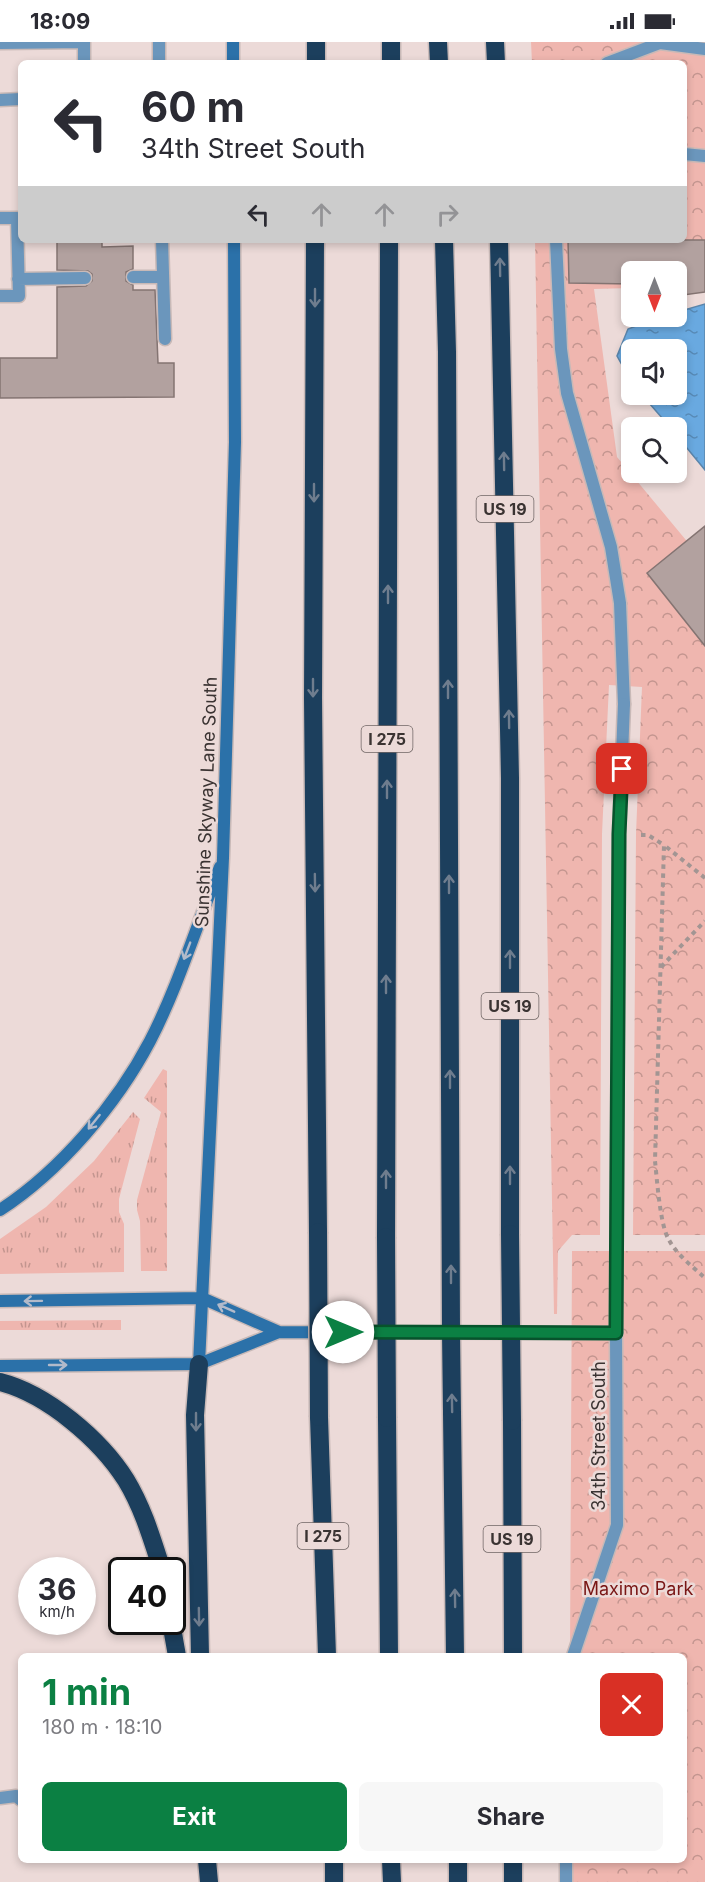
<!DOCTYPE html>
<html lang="en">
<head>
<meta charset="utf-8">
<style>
	:root { --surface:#fff; --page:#f7f7f7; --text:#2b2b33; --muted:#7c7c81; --accent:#0b8043 }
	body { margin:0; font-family:Inter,sans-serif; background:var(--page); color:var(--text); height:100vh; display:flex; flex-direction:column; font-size:22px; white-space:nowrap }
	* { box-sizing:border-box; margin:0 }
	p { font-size:20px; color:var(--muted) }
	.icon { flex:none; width:33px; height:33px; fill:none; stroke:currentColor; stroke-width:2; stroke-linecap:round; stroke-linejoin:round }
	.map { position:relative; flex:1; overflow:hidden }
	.panel { position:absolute; left:18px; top:1611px; width:669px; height:210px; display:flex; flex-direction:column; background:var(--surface); border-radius:9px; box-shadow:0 3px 9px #0003 }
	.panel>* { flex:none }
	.guide { position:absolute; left:18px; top:18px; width:669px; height:183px; border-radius:9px; box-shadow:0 3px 9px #0003; background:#fff; color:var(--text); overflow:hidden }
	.needle { width:39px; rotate:180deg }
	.tools { position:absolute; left:621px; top:219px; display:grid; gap:12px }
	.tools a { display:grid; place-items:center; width:66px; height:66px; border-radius:9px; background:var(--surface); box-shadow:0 3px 9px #0003; font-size:30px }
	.speed { position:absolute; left:18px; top:1515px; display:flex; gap:12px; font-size:30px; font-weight:700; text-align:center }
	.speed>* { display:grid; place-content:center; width:78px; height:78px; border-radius:50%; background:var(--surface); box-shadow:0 3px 9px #0003; line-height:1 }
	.speed small { font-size:15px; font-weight:400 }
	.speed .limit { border:3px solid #111; border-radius:9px; background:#fff; color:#111 }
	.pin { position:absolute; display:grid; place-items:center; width:51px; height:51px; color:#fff; margin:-26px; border-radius:12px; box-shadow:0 3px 9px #0006 }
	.me { position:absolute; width:66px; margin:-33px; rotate:90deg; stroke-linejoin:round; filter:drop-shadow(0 0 4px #0008) }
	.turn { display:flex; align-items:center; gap:21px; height:126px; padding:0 24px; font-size:27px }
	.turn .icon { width:78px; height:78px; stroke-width:2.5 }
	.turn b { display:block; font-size:42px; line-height:51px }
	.lanes { display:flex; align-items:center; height:57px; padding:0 24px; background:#0003; justify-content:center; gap:30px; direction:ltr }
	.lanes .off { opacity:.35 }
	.round { display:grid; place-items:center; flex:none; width:63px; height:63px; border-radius:9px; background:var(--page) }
	.summary { display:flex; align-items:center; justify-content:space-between; height:102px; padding:0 24px }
	h1 { font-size:36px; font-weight:700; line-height:45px; color:var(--accent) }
	.cta { display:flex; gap:12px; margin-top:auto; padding:12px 24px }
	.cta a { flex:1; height:69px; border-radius:9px; background:var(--accent); color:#fff; font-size:24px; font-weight:700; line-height:69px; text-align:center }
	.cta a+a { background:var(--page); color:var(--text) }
	.status { display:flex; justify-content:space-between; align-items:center; height:42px; padding:0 30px; background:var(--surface); direction:ltr }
	.status svg { height:16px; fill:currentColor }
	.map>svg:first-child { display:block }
	.grass { fill:url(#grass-tufts) }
	.park { fill:url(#park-crowns) }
	.water { fill:url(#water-ripples); stroke:#5b86ac; stroke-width:1.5 }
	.building { fill:#b2a19f; stroke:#847472; stroke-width:1.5 }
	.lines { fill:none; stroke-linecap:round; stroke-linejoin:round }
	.lane-casing { stroke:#c8b9b7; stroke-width:15 }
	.street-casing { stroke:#c8b9b7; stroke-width:15 }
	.secondary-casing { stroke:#c8b9b7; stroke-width:15 }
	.highway-casing { stroke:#c8b9b7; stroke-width:21 }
	.path { stroke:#a29593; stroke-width:4; stroke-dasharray:4.5 4.5; stroke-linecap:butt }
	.lane { stroke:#6b96bc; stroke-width:12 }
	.street { stroke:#6b96bc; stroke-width:12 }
	.secondary { stroke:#2b71a9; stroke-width:12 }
	.highway { stroke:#1c3f5d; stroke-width:18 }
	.highway-bridge-casing { stroke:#c8b9b7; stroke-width:21; stroke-linecap:butt }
	.highway-bridge { stroke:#1c3f5d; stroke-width:18 }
	.oneway { stroke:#6f7d8e }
	.oneway2 { stroke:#b2baca }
	.route-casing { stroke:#07532c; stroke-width:15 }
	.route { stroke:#0b8043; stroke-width:10 }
	.labels { text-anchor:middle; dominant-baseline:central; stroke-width:5; stroke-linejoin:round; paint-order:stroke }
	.shield { fill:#ecdad8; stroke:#6f6564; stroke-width:1.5 }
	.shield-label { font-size:16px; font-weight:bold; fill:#3a3332 }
	.street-label { font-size:18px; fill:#3a3332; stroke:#ecdad8 }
	.park-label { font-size:18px; fill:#791615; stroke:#ecdad8 }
</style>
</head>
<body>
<div class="status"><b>18:09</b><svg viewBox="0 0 49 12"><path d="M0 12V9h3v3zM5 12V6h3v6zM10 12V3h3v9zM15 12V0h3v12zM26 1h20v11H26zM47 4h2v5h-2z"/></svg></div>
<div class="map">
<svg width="705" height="1840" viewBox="0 0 705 1840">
	<defs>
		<pattern id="grass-tufts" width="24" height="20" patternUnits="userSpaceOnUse" patternTransform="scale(1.5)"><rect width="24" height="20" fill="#efb6af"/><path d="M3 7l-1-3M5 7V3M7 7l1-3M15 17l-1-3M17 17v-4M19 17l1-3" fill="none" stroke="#c3958f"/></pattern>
		<pattern id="park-crowns" width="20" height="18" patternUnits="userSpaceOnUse" patternTransform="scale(1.5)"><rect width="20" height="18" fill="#efb6af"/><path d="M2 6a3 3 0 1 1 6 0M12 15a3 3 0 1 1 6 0" fill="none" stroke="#c3958f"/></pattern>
		<pattern id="water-ripples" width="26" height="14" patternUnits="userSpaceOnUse" patternTransform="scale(1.5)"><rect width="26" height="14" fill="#69a9e0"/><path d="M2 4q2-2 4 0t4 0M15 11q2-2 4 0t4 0" fill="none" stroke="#578ab6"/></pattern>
	</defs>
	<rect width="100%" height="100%" fill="#ecdad8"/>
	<path class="grass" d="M163,1027l4,2v200h-26l-1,-50 -3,-11v-10l24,-88 -17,-14z
		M133,1070l7,7 -21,80v13l5,12v48l-124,2v-35l46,-32 48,-46z
		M121,1278v10h-121v-9z"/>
	<path class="park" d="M531,0h174v245l-29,-15h-44l-1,16 -37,1 23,168 88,106v672h-72l3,-401 6,-147 -33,-2 -7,149 -2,401h-28l-14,16 -1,63h-3l-19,-1074h149v-177h-152z
		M572,1209h133v631h-136v-22h115v-204h-114z"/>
	<path class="water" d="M705,262v166l-28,-34 -1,-8 -6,-1 -28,-32 34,-1v-44h-44l-1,31 -14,-25 11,-27 32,-12 16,-1 1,-4z"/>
	<path class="building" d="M57,198h45v7l31,-1v23l-7,3v9l7,4v5h22l3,73h16v34l-174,1v-40h57v-71l29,-1 6,-5v-7l-4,-3 -31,-1z
		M568,198h137v52l-29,4v-24h-44v12l-63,-1z
		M705,484v120l-58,-73z"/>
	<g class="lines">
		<g class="lane-casing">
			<path id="lane" d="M84,0v21
				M159,0v21
				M0,1l84,-1
				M607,21l53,-20 45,6
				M0,58l21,-1
				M684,112l21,2
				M0,176h17l2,78h-19
				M162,198l3,99
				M556,198l5,109 6,44 44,154 9,56 4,101
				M133,235h30
				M18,237l67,-1
				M573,1614l44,-131 -1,-192
				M566,1818v22"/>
		</g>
		<g class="street-casing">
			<path id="street" d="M616,1291l3,-499 5,-130
				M0,1756l16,-2 5,4"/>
		</g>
		<g class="secondary-casing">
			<path id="secondary" d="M233,0v21
				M0,1168c60,-39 117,-106 150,-169 28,-54 47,-117 70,-174
				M0,1259l202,-3 77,34
				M199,1322l24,-506 12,-416 -1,-202
				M0,1324l199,-2 80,-32 337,1"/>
		</g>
		<g class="highway-casing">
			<path id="highway" d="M438,0l1,21
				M495,0l1,21
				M316,21v-21
				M391,21v-21
				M315,198l-2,458 5,534
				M444,198l3,112 4,980 4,324
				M499,198l11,538v456
				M386,1195l3,-997
				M199,1322l-4,51 5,241
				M0,1340c47,12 100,57 126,98 17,28 26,59 36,90
				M319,1375l8,239
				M387,1376l2,238
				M512,1379l1,235
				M171,1580l6,34
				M207,1818l2,22
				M334,1818v22
				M391,1818l1,22
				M458,1818v22
				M513,1818v22"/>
		</g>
		<path class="path" d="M641,793h7l16,10
			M705,836l-41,-33 -9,316c2,18 5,65 14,79 8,15 24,27 36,38
			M661,925l44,-46"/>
		<use href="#lane" class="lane"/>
		<use href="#street" class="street"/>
		<use href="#secondary" class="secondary"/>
		<use href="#highway" class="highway"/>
		<g class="highway-bridge-casing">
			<path id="highway-bridge" d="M318,1190l1,185
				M510,1192l2,187
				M386,1195l1,181"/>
		</g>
		<use href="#highway-bridge" class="highway-bridge"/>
	</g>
	<defs><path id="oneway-shaft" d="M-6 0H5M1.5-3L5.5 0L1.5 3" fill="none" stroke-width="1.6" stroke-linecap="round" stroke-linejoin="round" transform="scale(1.5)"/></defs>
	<g class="oneway">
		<use href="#oneway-shaft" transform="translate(500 225) rotate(-91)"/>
		<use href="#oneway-shaft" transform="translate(315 256) rotate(90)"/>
		<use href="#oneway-shaft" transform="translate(504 419) rotate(-91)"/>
		<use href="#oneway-shaft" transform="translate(314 451) rotate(90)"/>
		<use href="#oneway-shaft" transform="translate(388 552) rotate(-90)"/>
		<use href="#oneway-shaft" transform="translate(313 646) rotate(90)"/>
		<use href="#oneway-shaft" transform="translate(448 647) rotate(-90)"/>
		<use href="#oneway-shaft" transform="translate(509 677) rotate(-91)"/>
		<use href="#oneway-shaft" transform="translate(387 747) rotate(-90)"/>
		<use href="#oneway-shaft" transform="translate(315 841) rotate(89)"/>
		<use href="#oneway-shaft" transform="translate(449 842) rotate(-90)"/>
		<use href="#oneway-shaft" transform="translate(510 917) rotate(-90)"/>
		<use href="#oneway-shaft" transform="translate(386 942) rotate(-90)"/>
		<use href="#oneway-shaft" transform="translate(450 1037) rotate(-90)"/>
		<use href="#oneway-shaft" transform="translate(510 1133) rotate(-90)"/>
		<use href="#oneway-shaft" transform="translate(386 1137) rotate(-90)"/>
		<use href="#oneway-shaft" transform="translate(451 1232) rotate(-90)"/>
		<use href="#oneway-shaft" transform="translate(452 1361) rotate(-91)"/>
		<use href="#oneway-shaft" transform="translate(196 1380) rotate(90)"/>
		<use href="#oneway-shaft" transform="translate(455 1556) rotate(-91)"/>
		<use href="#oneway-shaft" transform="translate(199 1575) rotate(89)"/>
	</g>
	<g class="oneway2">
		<use href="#oneway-shaft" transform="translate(187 909) rotate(111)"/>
		<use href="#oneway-shaft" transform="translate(94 1080) rotate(129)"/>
		<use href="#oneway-shaft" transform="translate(33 1259) rotate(179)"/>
		<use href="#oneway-shaft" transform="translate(226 1266) rotate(-156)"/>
		<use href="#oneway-shaft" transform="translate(58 1323)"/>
	</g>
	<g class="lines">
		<g class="route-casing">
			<path id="route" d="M343,1290l273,1 3,-499 3,-65"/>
		</g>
		<use href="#route" class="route"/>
	</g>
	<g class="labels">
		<g class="shield">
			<rect x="476.5" y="454" width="57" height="26" rx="4.5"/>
			<rect x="361.5" y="684" width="51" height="26" rx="4.5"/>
			<rect x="481.5" y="951" width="57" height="26" rx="4.5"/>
			<rect x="297.5" y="1481" width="51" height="26" rx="4.5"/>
			<rect x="483.5" y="1484" width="57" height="26" rx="4.5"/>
		</g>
		<g class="shield-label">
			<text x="505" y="467">US 19</text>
			<text x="387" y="697">I 275</text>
			<text x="510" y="964">US 19</text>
			<text x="323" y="1494">I 275</text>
			<text x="512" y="1497">US 19</text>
		</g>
		<g class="street-label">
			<text transform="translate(206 760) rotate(-88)">Sunshine Skyway Lane South</text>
			<text transform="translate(598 1394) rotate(-90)">34th Street South</text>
		</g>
		<g class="park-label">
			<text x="638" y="1546">Maximo Park</text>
		</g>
	</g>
</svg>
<div class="tools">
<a><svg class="needle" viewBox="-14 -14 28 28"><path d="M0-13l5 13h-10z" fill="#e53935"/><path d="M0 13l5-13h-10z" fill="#7c7c81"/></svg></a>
<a><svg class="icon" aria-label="sound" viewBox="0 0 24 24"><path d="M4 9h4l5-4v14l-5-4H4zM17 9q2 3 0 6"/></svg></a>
<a><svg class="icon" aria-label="search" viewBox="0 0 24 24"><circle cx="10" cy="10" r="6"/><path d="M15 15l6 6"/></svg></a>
</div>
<div class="speed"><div>36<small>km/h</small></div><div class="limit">40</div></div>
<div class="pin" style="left:622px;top:727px;background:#d93025"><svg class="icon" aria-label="arrive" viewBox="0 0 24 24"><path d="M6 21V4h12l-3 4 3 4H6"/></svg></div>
<svg class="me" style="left:343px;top:1290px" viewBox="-20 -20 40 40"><circle r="19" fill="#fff"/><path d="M0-13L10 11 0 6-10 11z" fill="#0b8043"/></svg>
<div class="guide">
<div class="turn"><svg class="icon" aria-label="left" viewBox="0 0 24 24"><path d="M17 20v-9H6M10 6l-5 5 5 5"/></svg><div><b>60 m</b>34th Street South</div></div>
<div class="lanes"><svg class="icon" aria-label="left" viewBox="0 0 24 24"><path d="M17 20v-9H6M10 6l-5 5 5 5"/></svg><svg class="icon off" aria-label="ahead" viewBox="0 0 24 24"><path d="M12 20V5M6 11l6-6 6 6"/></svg><svg class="icon off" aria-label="ahead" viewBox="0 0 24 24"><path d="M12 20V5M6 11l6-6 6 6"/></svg><svg class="icon off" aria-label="right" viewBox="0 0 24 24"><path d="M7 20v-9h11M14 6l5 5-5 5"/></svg></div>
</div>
<section class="panel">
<div class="summary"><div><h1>1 min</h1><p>180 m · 18:10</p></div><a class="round" style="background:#d93025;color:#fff"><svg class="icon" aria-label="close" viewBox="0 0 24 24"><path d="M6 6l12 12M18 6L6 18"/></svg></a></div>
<div class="cta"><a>Exit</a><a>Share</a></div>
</section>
</div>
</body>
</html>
